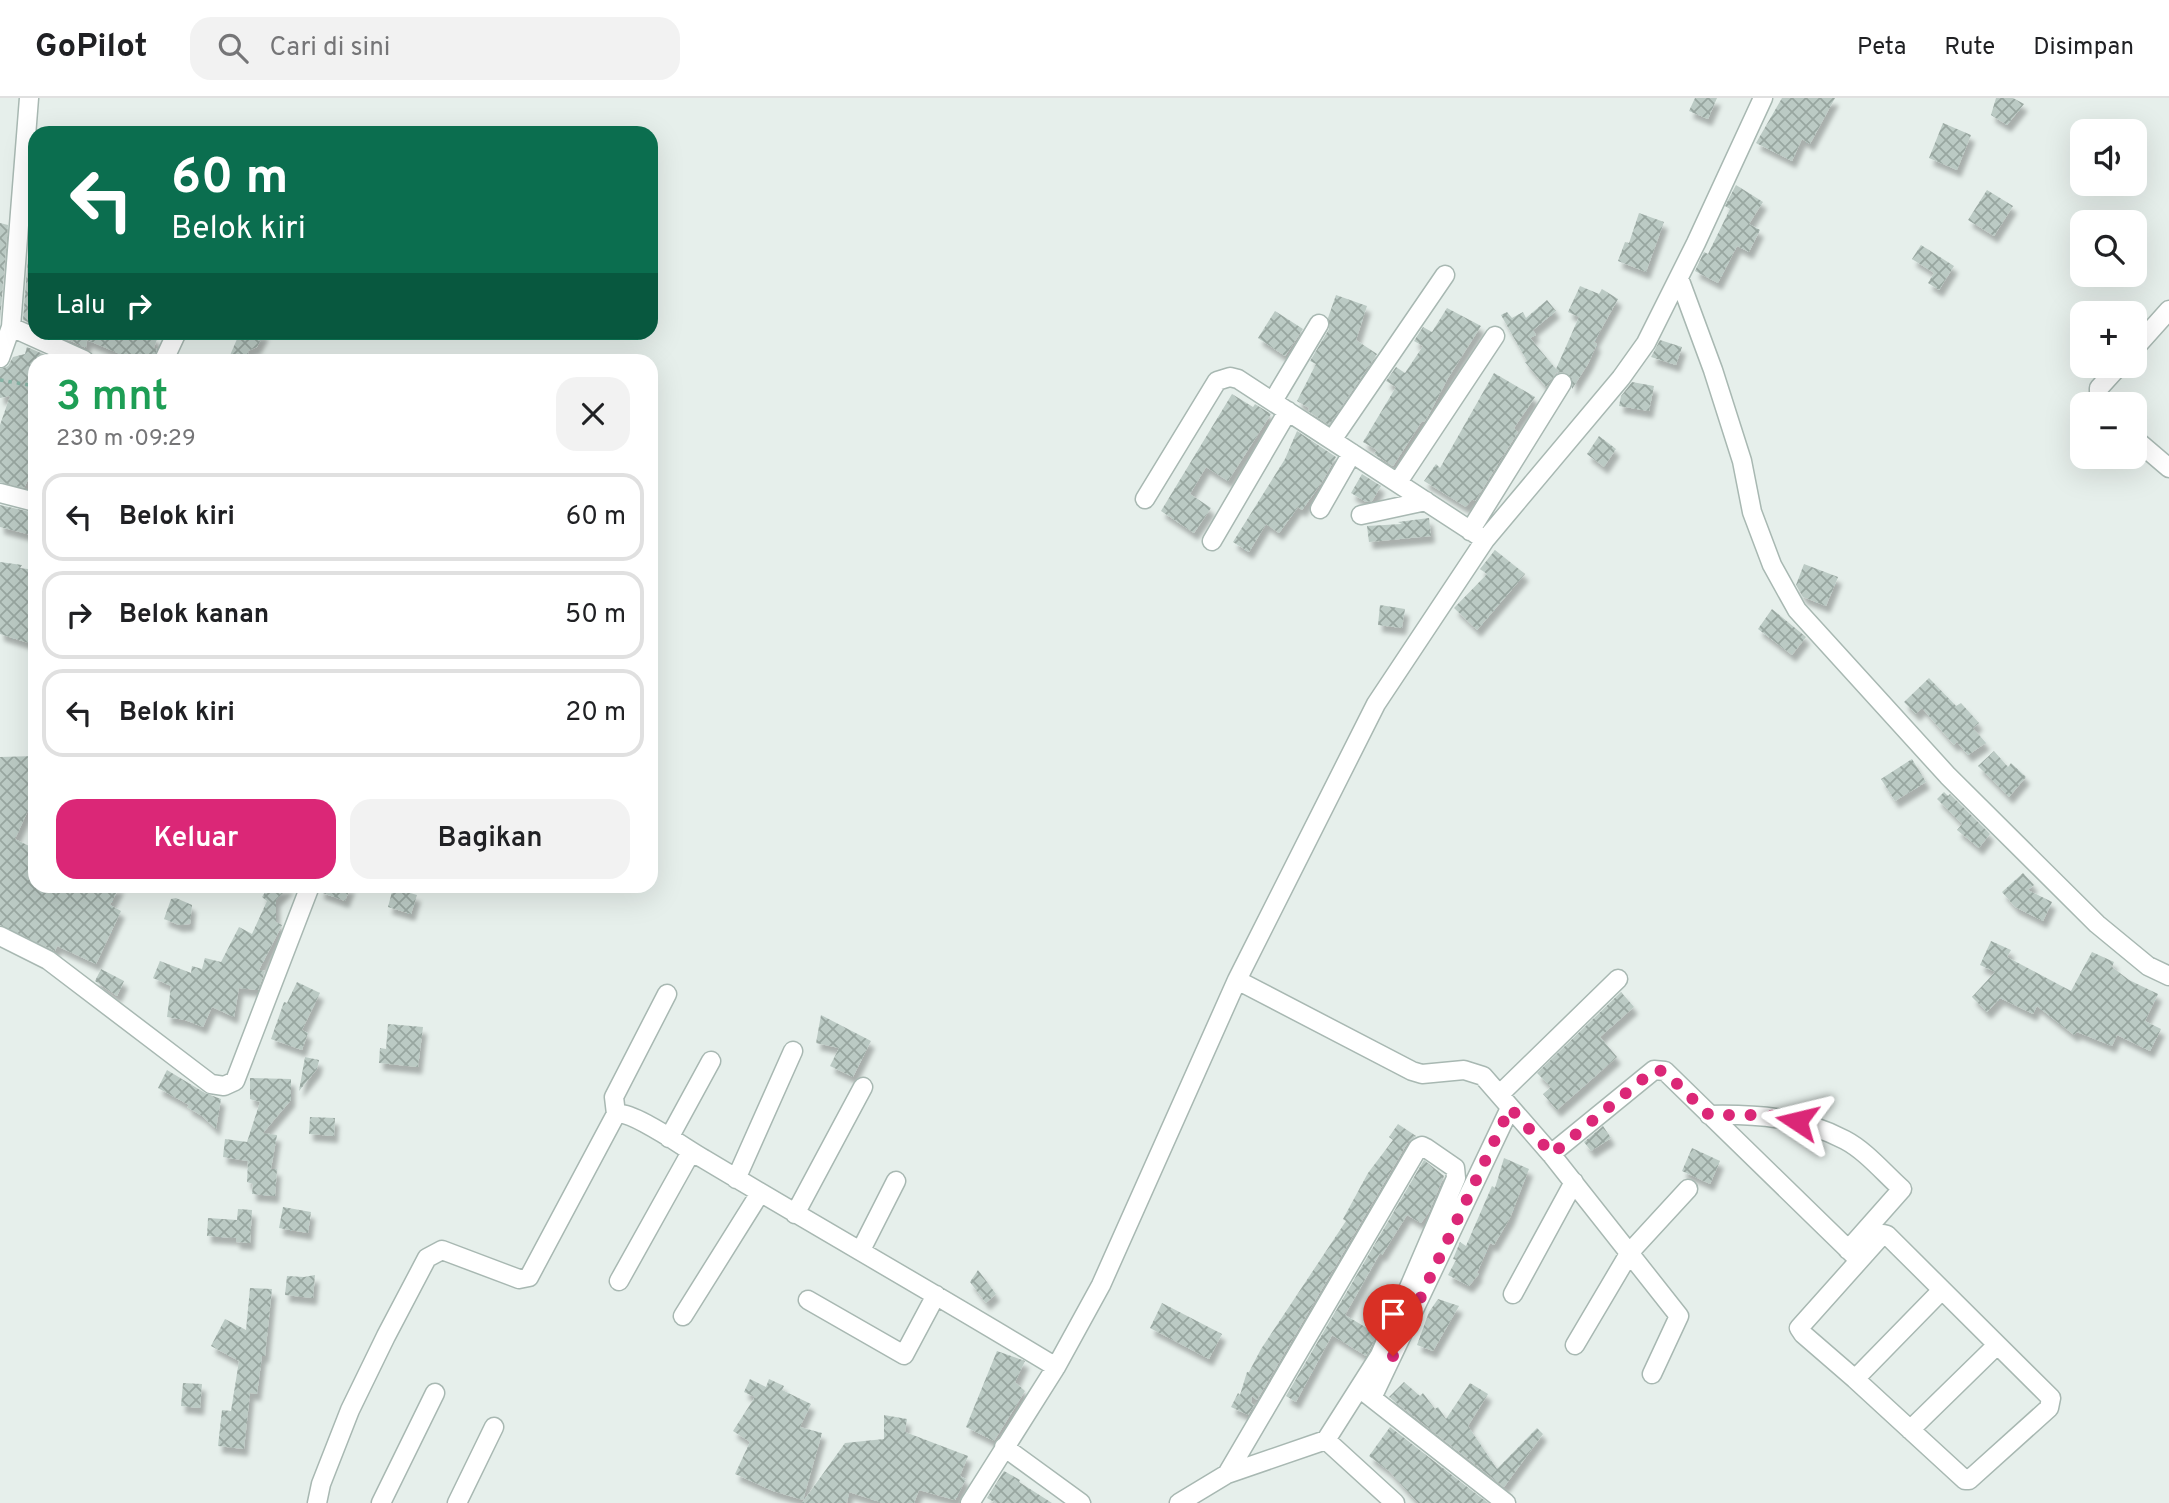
<!DOCTYPE html>
<html lang="id">
<head>
<meta charset="utf-8">
<style>
	:root { --surface:#fff; --page:#f2f2f2; --text:#202124; --muted:#757577; --line:#e0e0e0; --accent:#db2777 }
	body { margin:0; font-family:Overpass,sans-serif; background:var(--page); color:var(--text); height:100vh; display:flex; flex-direction:column; font-size:26px; white-space:nowrap }
	* { box-sizing:border-box; margin:0 }
	p { font-size:23px; color:var(--muted) }
	.icon { flex:none; width:38px; height:38px; fill:none; stroke:currentColor; stroke-width:2; stroke-linecap:round; stroke-linejoin:round }
	.map { position:relative; flex:1; overflow:hidden }
	.panel { position:absolute; left:28px; top:256px; width:630px; height:539px; display:flex; flex-direction:column; background:var(--surface); border-radius:21px; box-shadow:0 7px 28px #0002 }
	.panel>* { flex:none }
	.banner { position:absolute; left:28px; top:28px; width:630px; height:214px; border-radius:21px; box-shadow:0 7px 28px #0002; background:#0b6e4f; color:#fff; overflow:hidden }
	.buttons { position:absolute; left:2070px; top:21px; display:grid; gap:14px }
	.buttons a { display:grid; place-items:center; width:77px; height:77px; border-radius:14px; background:var(--surface); box-shadow:0 7px 28px #0002; font-size:35px }
	.pin { position:absolute; display:grid; place-items:center; width:60px; height:60px; color:#fff; margin:-72px -30px; border-radius:50% 50% 50% 0; rotate:-45deg; box-shadow:0 0 7px #0007 }
	.pin .icon { rotate:45deg }
	.me { position:absolute; width:77px; margin:-38px; rotate:280deg; stroke-linejoin:round; filter:drop-shadow(0 0 5px #0008) }
	.turn { display:flex; align-items:center; gap:24px; height:147px; padding:0 28px; font-size:32px }
	.turn .icon { width:91px; height:91px; stroke-width:2.5 }
	.turn b { display:block; font-size:49px; line-height:60px }
	.then { display:flex; align-items:center; height:66px; padding:0 28px; background:#0003; gap:14px; font-size:26px }
	.round { display:grid; place-items:center; flex:none; width:74px; height:74px; border-radius:21px; background:var(--page) }
	.summary { display:flex; align-items:center; justify-content:space-between; height:119px; padding:0 28px }
	h1 { font-size:42px; font-weight:600; line-height:52px; color:#1e9e55 }
	.primary-button { display:flex; gap:14px; margin-top:auto; padding:14px 28px }
	.primary-button a { flex:1; height:80px; border-radius:21px; background:var(--accent); color:#fff; font-size:28px; font-weight:600; line-height:80px; text-align:center }
	.primary-button a+a { background:var(--page); color:var(--text) }
	ul { padding:0; list-style:none }
	li { display:flex; align-items:center; gap:21px; height:88px; margin:0 14px 10px; padding:0 14px; border:4px solid var(--line); border-radius:21px }
	li div { flex:1 }
	li b { display:block; font-size:26px }
	li em { font-style:normal }
	header { display:flex; align-items:center; gap:42px; box-sizing:border-box; height:98px; padding:0 35px; background:var(--surface); border-bottom:2px solid var(--line) }
	header strong { font-size:33px }
	nav { display:flex; gap:38px; margin-inline-start:auto; font-size:24px }
	.search { width:490px; height:63px; background:var(--page); display:flex; align-items:center; gap:18px; box-sizing:border-box; padding:0 24px; border-radius:21px; color:var(--muted); font-size:26px }
	.map>svg:first-child { display:block }
	.building { fill:url(#building-cross-hatch); filter:url(#shadow) }
	.lines { fill:none; stroke-linecap:round; stroke-linejoin:round }
	.street-casing { stroke:#a8b8b2; stroke-width:21 }
	.path { stroke:#86b3a5; stroke-width:3.5; stroke-dasharray:3.5 5; stroke-linecap:butt }
	.street { stroke:#fff; stroke-width:18 }
	.route { stroke:#db2777; stroke-width:12; stroke-dasharray:0 21.6 }
</style>
</head>
<body>
<header>
<strong>GoPilot</strong>
<div class="search"><svg class="icon" aria-label="search" viewBox="0 0 24 24"><circle cx="10" cy="10" r="6"/><path d="M15 15l6 6"/></svg>Cari di sini</div>
<nav><a>Peta</a><a>Rute</a><a>Disimpan</a></nav>
</header>
<div class="map">
<svg width="2169" height="1405" viewBox="0 0 2169 1405">
	<defs>
		<pattern id="building-cross-hatch" width="8" height="8" patternUnits="userSpaceOnUse" patternTransform="scale(1.75)"><rect width="8" height="8" fill="#bbcac4"/><path d="M0 0l8 8M0 8l8-8" fill="none" stroke="#98a6a0"/></pattern>
		<filter id="shadow"><feDropShadow dx="4" dy="7" stdDeviation="2" flood-color="#0004"/></filter>
	</defs>
	<rect width="100%" height="100%" fill="#e6efeb"/>
	<path class="building" d="M1695,0h22l-9,21 -19,-8z
		M1782,0h53l-25,46 -8,-5 -10,22 -36,-18z
		M1996,0h17l11,6 -17,21 -16,-10z
		M1943,25l28,12 -14,35 -28,-12z
		M1736,87l27,17 -14,22 11,6 -11,22 -12,-6 -19,37 -23,-12 9,-19 4,2 22,-45 -5,-3z
		M1987,92l26,16 -19,30 -26,-16z
		M1639,115l25,9 -18,50 -28,-11 7,-19 4,1z
		M0,125l8,2 -8,97z
		M30,134l5,2v91l-12,-5z
		M1921,147l33,21 -15,24 -11,-7 6,-10 -22,-14z
		M1580,188l19,8 3,-5 16,10 -24,43 3,2 -9,20 -16,25v-11l-9,-6 -7,1 -10,14 -21,-25 2,-1 -26,-46 6,-3 5,6 11,-6 3,6 21,-18 9,11 -23,19 3,5 -6,3 26,31 23,-52 -11,-5z
		M1336,197l31,11 -11,34 21,14 -48,71 -21,-14 1,-3 -12,-7 19,-37 -6,-3 19,-32 -1,-11z
		M1447,210l34,18 -33,52 -20,38 -4,6 -2,-1 -29,45 -19,-12 3,-4 -14,-8 33,-55 -10,-6 10,-14 9,6 18,-27 -9,-5 9,-14 9,5z
		M1275,213l28,18 -18,27 -27,-18z
		M51,234h94l12,7 -3,9 3,1 -4,11h-24l-11,-3 2,-3 -33,-14 -1,8z
		M240,234h25l-8,15 -9,4 1,9h-21z
		M1660,242l22,7 -6,18 -25,-8z
		M27,249l30,13h-22v122l-7,-2 -4,8 -24,-6v-57l10,-29 -10,2v-29l8,-3 5,-9 12,-3z
		M1494,275l41,24 -21,31 4,4 -43,69 -3,-2 -6,8 -42,-26 12,-17 4,4z
		M1632,284l22,4 -5,25 -30,-5 2,-10z
		M1232,296l21,13 2,-3 16,10 -43,67 -22,-14 -16,27 21,14 -17,25 -33,-22z
		M1297,333l39,26 -14,25 -20,28 -4,-3 -19,26 -13,-9 -17,28 -16,-10 52,-83z
		M1599,338l17,13 -12,18 -17,-13z
		M1362,376l19,12 -9,15 -6,1 -15,-9z
		M0,407l35,8v23l-35,-9z
		M1429,420l2,18 -62,6 -2,-16 35,-2 -4,-2z
		M1495,452l30,24 -48,56 -23,-22 33,-34 -7,-5z
		M0,464l22,3 -2,3 15,2v75l-35,-11z
		M1804,466l34,13 -12,29 -23,-9 -7,-12z
		M1380,507l25,4 -3,19 -24,-3z
		M1772,511l34,28 -14,18 -34,-26z
		M1929,580l27,28 5,-3 18,20 -6,5 13,15 -18,12 -11,-13 -3,3 -32,-37 -6,6 -12,-12z
		M1994,653l14,16 3,-4 15,14 -17,20 -31,-31z
		M35,658v39l-20,44 20,10v37h85l-10,19 11,6 -25,53 -39,-18 -2,5 -55,-26v-168z
		M1912,661l14,23 -31,19 -14,-22z
		M1944,694l4,4 2,-2 40,40 -11,14 -22,-18 5,-6 -25,-25z
		M2023,775l11,12 -6,5 24,12 -9,19 -28,-14 -13,-15z
		M269,788h21l-14,14v22l6,3 -23,45 6,1 -7,19 -19,-2 -5,29 -22,-10 -9,20 -18,-7 -18,-3 4,-31 -18,-8 7,-17 31,12 1,-7 10,3 3,-11 16,4 18,-35 13,7 15,-33 -5,-4z
		M321,788h30l-6,15 -25,-9z
		M393,790l24,7 -6,19 -23,-7z
		M176,800l16,7 -2,19 -11,1 -15,-6 7,-20z
		M1991,843l20,9 -4,7 64,34 21,-39 22,10 -2,5 17,13 29,14 -13,27 16,8 -11,22 -33,-16 -5,11 -35,-14 -3,3 -37,-29 -4,8 -33,-16 -13,14 -15,-15 23,-25 -15,-7z
		M101,871l23,12 -7,15 -22,-15z
		M297,884l23,11 -18,37 6,3 -6,17 -31,-11 13,-37 3,1z
		M1621,894l13,15 -34,30 17,20 -60,53 -14,-16 8,-7 -14,-14z
		M821,917l50,26 -18,36 -23,-11 9,-18 -23,-5z
		M388,926l35,3 -5,40 -39,-4 1,-15 6,1z
		M305,959l14,3 -2,9 -18,22z
		M167,972l38,23 16,6 -5,30 -14,-13 -15,-9 2,-2 -31,-17z
		M250,980l41,1v21l-28,33 14,2 -6,34h6l-2,27 -23,-2 1,-10 -6,-2 1,-21 -25,-4 2,-18 22,3 13,-40 -10,-3z
		M310,1019l25,1 -1,18 -25,-2z
		M1398,1026l18,12 -8,6 -151,258 -5,-4 -1,7 3,2 -6,10 -17,-8 7,-14 2,2 7,-23h2l12,-23 85,-128 -3,-2 25,-46 25,-33 -4,-3z
		M1603,1028l8,12 -20,13 -7,-9z
		M1692,1050l28,13 -10,23 -28,-13z
		M1504,1060l25,11 -19,49 -16,27 -4,-2 -13,30 2,1 -10,12 -21,-11 8,-15 -3,-1 7,-17 6,4 26,-60 3,2z
		M1424,1062l20,16 -15,36 -8,11 -14,-8 -25,40 -2,-2 -35,62 32,19 -7,15 -4,7 -34,-21 -36,67 -10,-6z
		M283,1109l28,5 -3,21 -29,-5z
		M238,1111l14,1 -2,33 -14,-1v-4l-29,-2 1,-18 29,2z
		M978,1172l18,24 -10,9 -16,-21z
		M315,1177l-2,23 -28,-3 2,-19 17,1z
		M250,1190l22,1 -7,67h-3l-5,38 -7,-1 -6,56 -26,-3 4,-36 9,1 8,-50 -28,-15 14,-27 21,11z
		M1438,1201l21,7 -26,45 -16,-6 12,-33z
		M1162,1205l60,31 -13,25 -59,-31z
		M997,1253l28,10 -10,21 10,9 -31,50 -28,-14z
		M750,1281l16,8 3,-8 15,7 -2,4 29,14 -11,23 22,6 -19,67 -30,-9 -38,-17 15,-32 -17,-11 22,-34 -11,-5z
		M1404,1284l16,14 3,-3 12,16 3,-2 8,12 24,-36 18,11 -20,32 29,43 40,-41 6,6 -39,53 -115,-90z
		M183,1285l19,1 -2,24 -19,-2z
		M884,1317l23,4 -2,13 63,24 -8,20 6,3 -11,21 -36,-10 -5,13h-31l-34,-11 -2,11h-45l43,-60 39,-4z
		M1390,1329l98,76h-70l-29,-32 -20,-15z
		M1004,1373l16,9 -1,2 33,21h-56l-9,-5z"/>
	<g class="lines">
		<g class="street-casing">
			<path id="street" d="M1679,180l34,92 29,91 10,51 20,53 25,45 151,166 149,148 51,42 21,10
				M11,229l73,33
				M2135,250l34,-38
				M0,260l11,-31 18,-229
				M164,262l13,-28
				M1273,303l46,-77
				M2099,306v-16l20,-22
				M2135,341l34,29
				M1332,342l113,-165
				M1398,384l97,-146
				M0,395l35,9
				M1145,401l72,-118 13,-4 8,2 247,161
				M1320,411l32,-56
				M1361,417l65,-14
				M1470,433l92,-148
				M1212,443l76,-130
				M0,838l48,24 163,124 13,2 11,-5 75,-195
				M1237,882l175,91 10,3 42,-4 19,6 68,78 128,162 -27,58
				M1500,996l118,-115
				M616,1016c16,-4 70,35 88,45 117,70 235,137 352,208
				M1709,1017c48,-1 92,2 136,25 21,11 39,33 57,49l-54,61
				M669,1040l42,-77
				M1551,1056l103,-84 11,1 194,189
				M736,1081l57,-128
				M795,1116l68,-127
				M1883,1136l4,1 164,163 -2,10 -80,72h-4l-110,-101 -52,-45 -4,-6z
				M861,1152l35,-69
				M619,1183l72,-129
				M1513,1196l61,-112
				M808,1202l96,55 32,-60
				M683,1218l77,-123
				M1575,1247l55,-93 58,-63
				M1855,1281l87,-89
				M1363,1293l143,112
				M1372,1300l138,-290
				M1910,1332l86,-84
				M1326,1342l69,63
				M1004,1349l77,56
				M317,1405l4,-19 29,-74 36,-74 41,-78 15,-8 77,29 10,-2 87,-163 -2,-17 53,-103
				M381,1405l54,-110
				M457,1405l37,-76
				M970,1405l86,-136 45,-82 136,-305 139,-276 109,-164 136,-162 25,-35 50,-100 67,-145
				M1179,1405l48,-29 99,-34 54,-85 76,-177 -1,-10 -29,-20 -4,-2 -4,2 -191,326"/>
		</g>
		<path class="path" d="M0,282l35,6"/>
		<use href="#street" class="street"/>
	</g>
	<g class="lines">
		<path class="route" d="M1393,1258l117,-248 42,46 102,-84 10,1 45,44h59l29,6"/>
	</g>
</svg>
<div class="buttons">
<a><svg class="icon" aria-label="sound" viewBox="0 0 24 24"><path d="M4 9h4l5-4v14l-5-4H4zM17 9q2 3 0 6"/></svg></a>
<a><svg class="icon" aria-label="search" viewBox="0 0 24 24"><circle cx="10" cy="10" r="6"/><path d="M15 15l6 6"/></svg></a>
<a>+</a>
<a>−</a>
</div>
<div class="pin" style="left:1393px;top:1258px;background:#d93025"><svg class="icon" aria-label="arrive" viewBox="0 0 24 24"><path d="M6 21V4h12l-3 4 3 4H6"/></svg></div>
<svg class="me" style="left:1797px;top:1023px" viewBox="-20 -20 40 40"><path d="M0-17L14 15 0 8-14 15z" fill="#db2777" stroke="#fff" stroke-width="4"/></svg>
<div class="banner">
<div class="turn"><svg class="icon" aria-label="left" viewBox="0 0 24 24"><path d="M17 20v-9H6M10 6l-5 5 5 5"/></svg><div><b>60 m</b>Belok kiri</div></div>
<div class="then">Lalu<svg class="icon" aria-label="right" viewBox="0 0 24 24"><path d="M7 20v-9h11M14 6l5 5-5 5"/></svg></div>
</div>
<section class="panel">
<div class="summary"><div><h1>3 mnt</h1><p>230 m · 09:29</p></div><a class="round"><svg class="icon" aria-label="close" viewBox="0 0 24 24"><path d="M6 6l12 12M18 6L6 18"/></svg></a></div>
<ul>
<li><svg class="icon" aria-label="left" viewBox="0 0 24 24"><path d="M17 20v-9H6M10 6l-5 5 5 5"/></svg><div><b>Belok kiri</b></div><em>60 m</em></li>
<li><svg class="icon" aria-label="right" viewBox="0 0 24 24"><path d="M7 20v-9h11M14 6l5 5-5 5"/></svg><div><b>Belok kanan</b></div><em>50 m</em></li>
<li><svg class="icon" aria-label="left" viewBox="0 0 24 24"><path d="M17 20v-9H6M10 6l-5 5 5 5"/></svg><div><b>Belok kiri</b></div><em>20 m</em></li>
</ul>
<div class="primary-button"><a>Keluar</a><a>Bagikan</a></div>
</section>
</div>
</body>
</html>
